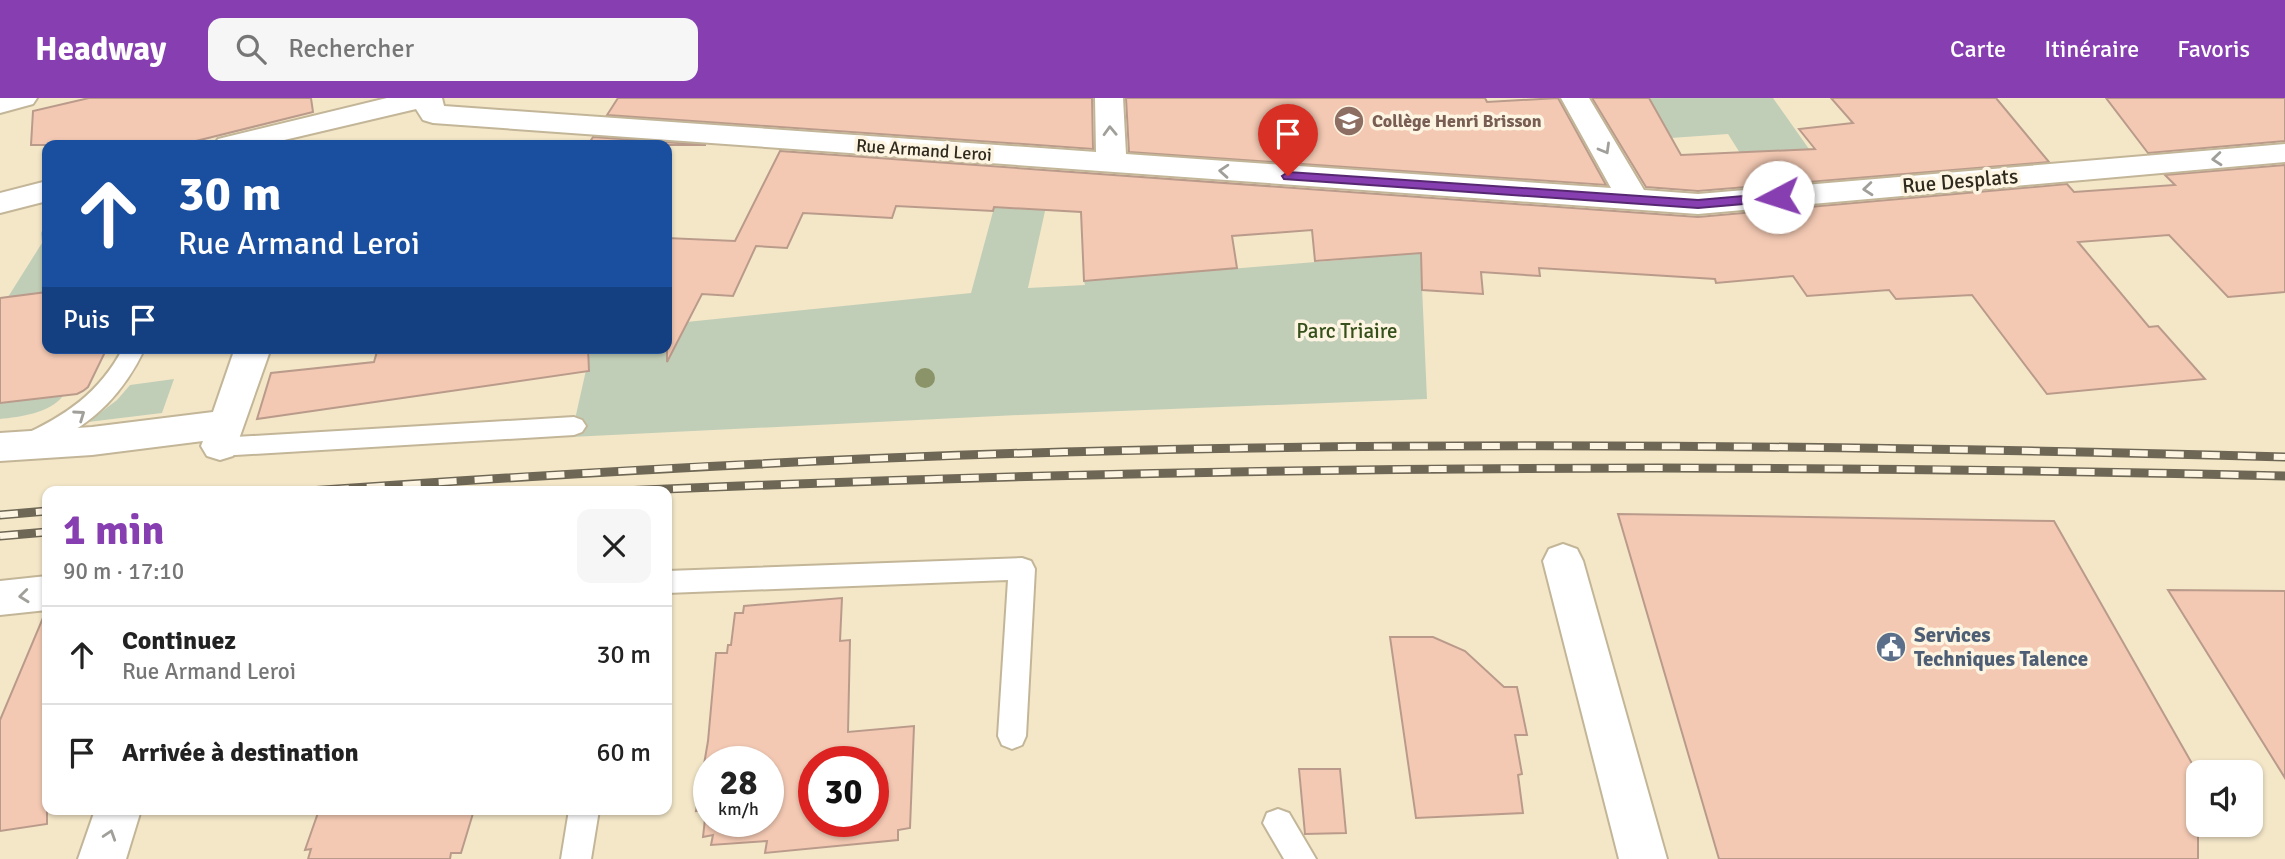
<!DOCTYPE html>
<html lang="fr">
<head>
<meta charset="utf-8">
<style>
	:root { --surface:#fff; --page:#f6f6f6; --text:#222; --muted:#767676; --line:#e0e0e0; --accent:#863eb0 }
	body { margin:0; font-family:Signika,sans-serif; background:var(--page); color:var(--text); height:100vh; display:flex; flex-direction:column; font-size:26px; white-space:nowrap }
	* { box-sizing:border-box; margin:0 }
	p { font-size:23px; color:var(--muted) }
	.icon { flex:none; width:38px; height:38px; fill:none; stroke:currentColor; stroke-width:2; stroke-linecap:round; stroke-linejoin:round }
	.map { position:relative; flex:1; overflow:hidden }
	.side { position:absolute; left:42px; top:388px; width:630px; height:329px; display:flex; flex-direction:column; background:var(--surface); border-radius:14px; box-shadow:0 2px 5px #0004 }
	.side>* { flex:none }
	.banner { position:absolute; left:42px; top:42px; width:630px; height:214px; border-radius:14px; box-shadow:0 2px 5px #0004; background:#1a4fa0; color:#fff; overflow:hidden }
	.tools { position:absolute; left:2186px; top:662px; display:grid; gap:14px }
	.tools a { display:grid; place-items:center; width:77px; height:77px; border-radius:14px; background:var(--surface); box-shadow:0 2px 5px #0004; font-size:35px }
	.speed { position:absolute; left:693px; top:648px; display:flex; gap:14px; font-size:35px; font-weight:700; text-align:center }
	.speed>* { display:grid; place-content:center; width:91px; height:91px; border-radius:50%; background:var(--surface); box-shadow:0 2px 5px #0004; line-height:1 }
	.speed small { font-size:18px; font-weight:400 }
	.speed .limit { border:10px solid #d22; background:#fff; color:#111 }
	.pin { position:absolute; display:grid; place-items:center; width:60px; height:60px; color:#fff; margin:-72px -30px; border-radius:50% 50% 50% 0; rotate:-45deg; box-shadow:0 0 7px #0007 }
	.pin .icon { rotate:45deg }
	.me { position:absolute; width:77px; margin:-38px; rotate:265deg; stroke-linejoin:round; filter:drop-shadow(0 0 5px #0008) }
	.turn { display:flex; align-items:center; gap:24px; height:147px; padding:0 21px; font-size:32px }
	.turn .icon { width:91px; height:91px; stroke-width:2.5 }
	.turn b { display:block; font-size:49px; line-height:60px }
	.then { display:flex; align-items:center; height:66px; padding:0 21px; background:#0003; gap:14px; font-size:26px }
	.round { display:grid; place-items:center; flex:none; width:74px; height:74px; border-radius:14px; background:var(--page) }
	.headline { display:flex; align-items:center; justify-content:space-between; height:119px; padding:0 21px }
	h1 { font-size:42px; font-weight:700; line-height:52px; color:var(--accent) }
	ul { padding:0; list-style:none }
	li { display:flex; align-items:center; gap:21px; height:98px; padding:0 21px; border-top:2px solid var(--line) }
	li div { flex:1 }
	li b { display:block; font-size:26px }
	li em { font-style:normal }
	header { display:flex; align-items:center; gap:42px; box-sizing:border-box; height:98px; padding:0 35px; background:var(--accent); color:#fff }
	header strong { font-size:33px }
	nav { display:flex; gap:38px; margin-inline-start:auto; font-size:24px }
	.search { width:490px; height:63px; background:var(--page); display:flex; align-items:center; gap:18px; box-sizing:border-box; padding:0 24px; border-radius:14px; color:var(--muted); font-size:26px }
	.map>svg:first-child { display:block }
	.green { fill:#c1ceb7 }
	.building { fill:#f3c9b3; stroke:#ba9b8b; stroke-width:2; fill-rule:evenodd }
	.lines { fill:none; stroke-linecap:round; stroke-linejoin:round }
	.lane-casing { stroke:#c3b698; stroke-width:4 }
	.street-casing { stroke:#c3b698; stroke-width:4 }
	.lane { fill:#fff; fill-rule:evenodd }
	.street { fill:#fff; fill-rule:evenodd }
	.rail-casing { stroke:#6f6755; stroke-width:9 }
	.rail { stroke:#fdf5e2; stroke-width:6; stroke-dasharray:18; stroke-linecap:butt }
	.tree { fill:#8b9468 }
	.oneway { stroke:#a19f9a }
	.route { fill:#863eb0; stroke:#572872; stroke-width:2 }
	.labels { text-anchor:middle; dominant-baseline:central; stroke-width:7; stroke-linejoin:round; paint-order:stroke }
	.far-education-label { font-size:18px; font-weight:bold; fill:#785e54; stroke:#fdf5e2; text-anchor:start }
	.far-street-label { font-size:18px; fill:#2f2a1e; stroke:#fdf5e2 }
	.street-label { font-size:21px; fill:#2f2a1e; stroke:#fdf5e2 }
	.park-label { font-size:21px; fill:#35501a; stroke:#fdf5e2 }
	.service-label { font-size:21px; font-weight:bold; fill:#4e5e75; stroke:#fdf5e2; text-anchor:start }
</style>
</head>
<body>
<header>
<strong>Headway</strong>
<div class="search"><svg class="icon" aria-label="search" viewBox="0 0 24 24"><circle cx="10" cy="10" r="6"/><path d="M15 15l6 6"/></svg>Rechercher</div>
<nav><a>Carte</a><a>Itinéraire</a><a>Favoris</a></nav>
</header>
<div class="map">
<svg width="2285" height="761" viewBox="0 0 2285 761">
	<rect width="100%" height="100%" fill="#f4e7c8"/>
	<path class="green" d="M1649,0h124l55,78 -71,4 -29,-46 -57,4z
		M1004,73l49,4 -25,113 57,-3 -1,-4 280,-23 -8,-66 62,4 9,203 -407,16 -449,22 20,-89h76v-24l304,-31z
		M47,122v72l-39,5 34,-54 -1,-10z
		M174,281l-12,34 -74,9 29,-22 13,-15z
		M63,298c-13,17 -43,21 -63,23v-16z"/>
	<path class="building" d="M89,0h222l2,14 -133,33h-149l2,-34z
		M618,0h474l1,51 -486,-34z
		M1126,0h359l2,4 71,-4 48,87 -477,-33z
		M1592,0h57l32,57 134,-6 -16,-20 54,-6 -22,-25h165l53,64 -351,29 -52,-4z
		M2106,0h179v43l-137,12z
		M593,39l113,8h-118z
		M780,53l918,66 369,-33 7,8 101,-7 -10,-10 120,-10v127l-57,5 -59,-62 -91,7 71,85 9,-1 47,53 -158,15 -75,-99 -76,4 -7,-9 -82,6 -14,-20 -77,7 -1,-4 -176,-11 1,8 -59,-4 2,22 -61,-4 -1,-37 -106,8 -3,-31 -80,6 5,32 -153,13 -3,-69 -87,-5 -1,4 -97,-5 -4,12 -89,-5 -16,35 -31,-2 -23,50 -31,-2 -35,68v-124l68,3z
		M47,194v56h60l-19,39 -5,4 -6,3 -77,9v-105z
		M378,250h210l1,23 -332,48 14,-46 103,-11z
		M1618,416l436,7 144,253v85h-479z
		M2168,492l117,1v187z
		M842,500l-2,43 10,-1 -2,92 66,-6 -4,102 -12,2v10l-133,13 2,-12 -56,4 2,-10 -10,2 3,-27 -10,1 12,-70 8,-88h11l1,-8h3l4,-32h8l1,-7zM709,663h59v60h-59zM814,663h59v60h-59z
		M45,515h2v211l-47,7v-111z
		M1390,539h43l32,14 39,36h13l10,48h-12l7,39 -4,1 5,38 -107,5z
		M1299,671h41l6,64 -41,1z
		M319,712h155l-13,43h-10l-1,6h-142l3,-10 -6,1z"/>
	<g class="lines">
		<g class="lane-casing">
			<path id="lane" d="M123,250h22c-21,44 -50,75 -95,95 -11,5 -20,10 -31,6l-4,-6 4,-6c45,-20 81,-44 104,-89z
				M574,319l8,3 4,6 -4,6 -8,3 -355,21 -8,-3 -4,-6 4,-6 8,-3z
				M1022,460l9,3 4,8 -9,167 -4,9 -10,4 -10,-4 -4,-9 10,-156 -341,13v-22z
				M1278,711l11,4 27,46h-32l-21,-36 4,-10z
				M569,712h30l-8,49h-30z"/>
		</g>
		<g class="street-casing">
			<path id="street" d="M0,0h37l-4,6 -33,9z
				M387,0h55l2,8 652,46 -1,-54h28l3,56 485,34 -50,-90h28l55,92 54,4 587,-50v18l-587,52 -1265,-91 -10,-3 -7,-11 -153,36h-49l4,-6z
				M47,83v20l-47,12v-20z
				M235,250h36l-38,108 -13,4 -13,-4 -6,-10 2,-5 -111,14 -92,6v-28l92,-6 121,-15z
				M1563,446l14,5 6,12 84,298h-48l-76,-298 6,-12z
				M47,478v34l-47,5v-34z
				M95,712h46l-15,49h-48z"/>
		</g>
		<use href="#lane" class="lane"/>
		<use href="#street" class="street"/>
		<g class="rail-casing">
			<path id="rail" d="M295,394c256,-18 513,-33 769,-40 407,-11 814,-6 1221,5
				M601,394c563,-26 1120,-30 1684,-16
				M0,417l47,-4
				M0,438l47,-4"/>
		</g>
		<use href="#rail" class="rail"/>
	</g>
	<circle class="tree" cx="925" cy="280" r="10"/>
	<defs><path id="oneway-chevron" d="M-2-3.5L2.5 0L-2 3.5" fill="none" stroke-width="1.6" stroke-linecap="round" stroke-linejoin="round" transform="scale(1.75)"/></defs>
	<g class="oneway">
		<use href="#oneway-chevron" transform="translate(1110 33) rotate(-92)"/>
		<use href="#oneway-chevron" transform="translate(1605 51) rotate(60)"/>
		<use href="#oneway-chevron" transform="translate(2217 61) rotate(175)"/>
		<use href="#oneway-chevron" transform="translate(1224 73) rotate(-176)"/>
		<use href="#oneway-chevron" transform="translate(1868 91) rotate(175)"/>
		<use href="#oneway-chevron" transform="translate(80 317) rotate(-35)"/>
		<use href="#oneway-chevron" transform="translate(24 498) rotate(174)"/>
		<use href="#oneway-chevron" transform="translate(110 737) rotate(-72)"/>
	</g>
	<path class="route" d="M1288,74l410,28 80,-7 7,4 -7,4 -80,7 -414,-29 -2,-3z"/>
	<defs>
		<g id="school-disc" transform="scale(1.575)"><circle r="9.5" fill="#8d6e63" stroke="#fdf5e2"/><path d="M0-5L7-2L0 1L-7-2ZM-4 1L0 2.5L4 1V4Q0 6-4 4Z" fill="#fff"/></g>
		<g id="civic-disc" transform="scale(1.575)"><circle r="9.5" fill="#5c6f8a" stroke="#fdf5e2"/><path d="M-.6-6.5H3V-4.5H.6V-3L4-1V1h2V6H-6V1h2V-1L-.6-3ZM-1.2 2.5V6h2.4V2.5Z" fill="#fff"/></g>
	</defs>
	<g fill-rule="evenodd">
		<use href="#school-disc" x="1349" y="23"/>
		<use href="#civic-disc" x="1891" y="549"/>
	</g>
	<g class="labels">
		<g class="far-education-label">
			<text x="1372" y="23">Collège Henri Brisson</text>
		</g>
		<g class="far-street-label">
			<text transform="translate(924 52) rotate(4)">Rue Armand Leroi</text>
		</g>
		<g class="street-label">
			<text transform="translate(1960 83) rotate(-5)">Rue Desplats</text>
		</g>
		<g class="park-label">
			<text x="1347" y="233">Parc Triaire</text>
		</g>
		<g class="service-label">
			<text x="1914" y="537">Services<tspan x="1914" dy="24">Techniques Talence</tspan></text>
		</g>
	</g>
</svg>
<div class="tools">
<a><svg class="icon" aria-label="sound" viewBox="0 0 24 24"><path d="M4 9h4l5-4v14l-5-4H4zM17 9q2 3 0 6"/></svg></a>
</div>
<div class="speed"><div>28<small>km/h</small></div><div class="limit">30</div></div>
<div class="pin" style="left:1288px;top:78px;background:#d93025"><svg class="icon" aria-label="arrive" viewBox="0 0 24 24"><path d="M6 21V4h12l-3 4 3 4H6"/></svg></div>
<svg class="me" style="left:1778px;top:99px" viewBox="-20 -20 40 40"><circle r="19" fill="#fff"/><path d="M0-13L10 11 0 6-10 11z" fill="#863eb0"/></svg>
<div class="banner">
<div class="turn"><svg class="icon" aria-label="ahead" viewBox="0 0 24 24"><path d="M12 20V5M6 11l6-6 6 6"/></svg><div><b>30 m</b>Rue Armand Leroi</div></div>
<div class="then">Puis<svg class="icon" aria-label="arrive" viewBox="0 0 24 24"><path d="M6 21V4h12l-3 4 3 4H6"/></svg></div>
</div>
<section class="side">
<div class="headline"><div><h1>1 min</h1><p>90 m · 17:10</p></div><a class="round"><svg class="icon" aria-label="close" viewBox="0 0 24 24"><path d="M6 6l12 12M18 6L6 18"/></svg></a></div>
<ul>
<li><svg class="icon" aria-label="ahead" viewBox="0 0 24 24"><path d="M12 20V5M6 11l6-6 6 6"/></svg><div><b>Continuez</b><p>Rue Armand Leroi</p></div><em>30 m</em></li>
<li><svg class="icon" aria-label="arrive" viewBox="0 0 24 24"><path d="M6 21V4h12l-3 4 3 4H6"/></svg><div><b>Arrivée à destination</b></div><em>60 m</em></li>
</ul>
</section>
</div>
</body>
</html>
